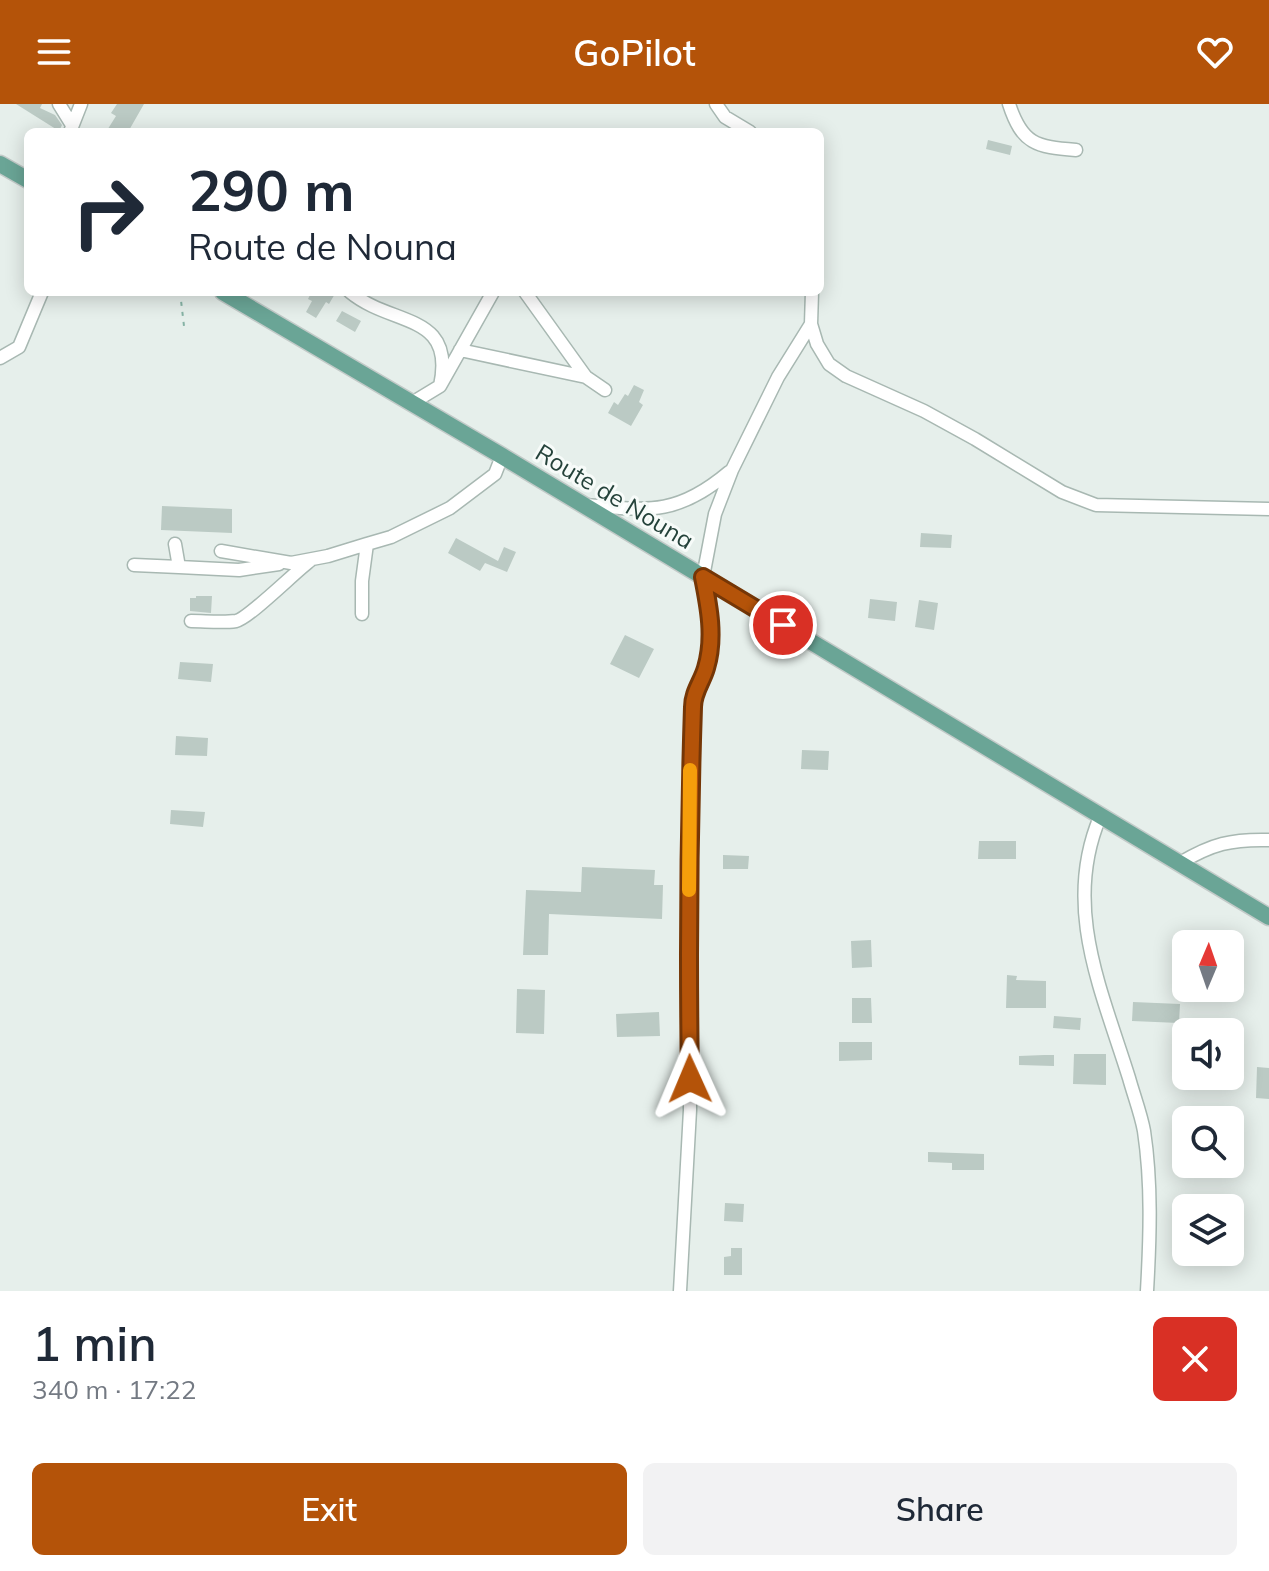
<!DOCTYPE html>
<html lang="en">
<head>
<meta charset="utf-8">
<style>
	:root { --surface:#fff; --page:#f2f2f3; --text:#1f2937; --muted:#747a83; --accent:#b45309 }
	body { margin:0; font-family:Mulish,sans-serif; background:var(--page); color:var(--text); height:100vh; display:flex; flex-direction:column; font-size:30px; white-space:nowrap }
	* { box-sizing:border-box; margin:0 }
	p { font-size:26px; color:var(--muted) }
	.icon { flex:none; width:44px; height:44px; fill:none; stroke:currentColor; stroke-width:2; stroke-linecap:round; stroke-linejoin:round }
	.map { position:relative; height:1187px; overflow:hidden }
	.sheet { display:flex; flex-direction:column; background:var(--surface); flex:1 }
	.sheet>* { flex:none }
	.guide { position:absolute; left:24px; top:24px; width:800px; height:168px; border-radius:12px; box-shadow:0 4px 20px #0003; background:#fff; color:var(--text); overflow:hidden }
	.needle { width:52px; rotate:2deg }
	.buttons { position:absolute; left:1172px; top:826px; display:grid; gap:16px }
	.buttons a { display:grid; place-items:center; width:72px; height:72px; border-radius:12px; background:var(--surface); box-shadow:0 4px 20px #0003; font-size:40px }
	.pin { position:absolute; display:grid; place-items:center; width:68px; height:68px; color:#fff; margin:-34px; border:4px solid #fff; border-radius:50%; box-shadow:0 2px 8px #0007 }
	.me { position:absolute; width:88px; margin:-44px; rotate:359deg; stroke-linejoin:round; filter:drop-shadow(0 0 6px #0008) }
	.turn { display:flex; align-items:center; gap:28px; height:168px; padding:0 32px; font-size:36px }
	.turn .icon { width:104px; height:104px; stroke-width:2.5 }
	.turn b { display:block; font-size:56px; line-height:68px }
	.round { display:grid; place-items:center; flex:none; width:84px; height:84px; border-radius:12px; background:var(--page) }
	.overview { display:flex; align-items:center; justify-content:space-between; height:136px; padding:0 32px }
	h1 { font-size:48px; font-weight:600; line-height:60px }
	.button { display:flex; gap:16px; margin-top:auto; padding:16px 32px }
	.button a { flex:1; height:92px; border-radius:12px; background:var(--accent); color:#fff; font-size:32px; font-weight:600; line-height:92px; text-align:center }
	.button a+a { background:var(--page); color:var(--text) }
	header { display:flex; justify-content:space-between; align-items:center; height:104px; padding:0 32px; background:var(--accent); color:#fff; font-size:36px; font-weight:600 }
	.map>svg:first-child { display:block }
	.building { fill:#bbcac4 }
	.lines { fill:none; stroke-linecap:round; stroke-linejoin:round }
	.minor-casing { stroke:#a8b8b2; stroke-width:15 }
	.major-casing { stroke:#c2cac8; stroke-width:19 }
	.path { stroke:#86b3a5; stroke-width:2; stroke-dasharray:4 6; stroke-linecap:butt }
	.minor { stroke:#fff; stroke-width:12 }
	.major { stroke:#6aa596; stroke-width:16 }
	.route-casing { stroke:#753606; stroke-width:20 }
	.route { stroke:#b45309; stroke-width:14 }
	.slow { stroke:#f59e0b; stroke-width:14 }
	.labels { text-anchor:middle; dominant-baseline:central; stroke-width:6; stroke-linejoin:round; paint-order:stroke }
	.street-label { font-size:24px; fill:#24423a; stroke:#f7fbf9 }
</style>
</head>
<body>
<header><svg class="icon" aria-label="menu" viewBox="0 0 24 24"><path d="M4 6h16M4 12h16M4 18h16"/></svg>GoPilot<svg class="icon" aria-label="heart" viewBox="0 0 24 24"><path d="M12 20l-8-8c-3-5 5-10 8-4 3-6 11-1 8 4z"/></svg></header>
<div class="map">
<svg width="1269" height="1187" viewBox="0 0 1269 1187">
	<rect width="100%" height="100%" fill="#e6efeb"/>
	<path class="building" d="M16,0h26l-2,4 15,7 7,10 -3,6z
		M117,0h27l-16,28h-22l10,-16 -5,-3z
		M988,36l24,6 -2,9 -24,-6z
		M308,188h28l-7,12 -3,-2 -10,16 -10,-6 6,-11 -4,-2 3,-6z
		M342,207l19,10 -6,11 -19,-11z
		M634,281l10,5 -5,12 4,3 -12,21 -23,-13 6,-11 4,3 7,-11 3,2z
		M162,402l70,3v24l-71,-3z
		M921,429l31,2 -1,13 -31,-1z
		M456,434l42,23 6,-14 12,5 -9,20 -22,-9 -5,8 -32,-18z
		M196,492h16l-1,17 -21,-2v-13h6z
		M870,495l27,3 -2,19 -27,-3z
		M919,496l19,3 -4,27 -19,-3z
		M625,531l29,14 -15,29 -29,-14z
		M180,558l33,2 -2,18 -33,-3z
		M176,632l32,2 -1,18 -32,-1z
		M802,646l27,1 -1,19 -27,-1z
		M171,706l34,2 -2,15 -33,-3z
		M979,737h37v18h-38z
		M723,751l26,1 -1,13h-25z
		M582,763l73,3 -1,15h9l-1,34 -113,-5 -1,41h-25l3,-65 55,2z
		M871,836l1,27 -20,1 -1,-27z
		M1007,871l10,1 -1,4 30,1v27h-40z
		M517,885l28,1 -1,44 -28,-1z
		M852,894h19l1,25h-20z
		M1133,898l47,2 -1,19 -47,-2z
		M659,908l1,24 -43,1 -1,-23z
		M1054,912l27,2 -1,12 -27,-2z
		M839,938h33v18l-33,1z
		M1074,950h32v31l-33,-1z
		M1044,951h10v11l-35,-1v-9z
		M1257,963l12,1v31l-13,-1z
		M928,1048l56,2v16h-32v-7l-24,-1z
		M725,1099l19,1 -1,18 -19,-1z
		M731,1144h11v27h-18v-18l7,-1z"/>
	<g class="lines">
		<g class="minor-casing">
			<path id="minor" d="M59,0l13,21
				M716,0l9,13 25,15
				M1009,0c13,40 27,43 67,46
				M70,28l11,-28
				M350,188c42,35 106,20 90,94
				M525,188l61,85
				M812,188l-1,32 6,20 12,20 17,12 78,35 51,28 87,53 34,13 173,4
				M460,246l126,27 19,13
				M0,254l19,-11 23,-55
				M412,299l28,-17 53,-94
				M586,401c64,6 92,10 143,-33
				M175,440l4,23 60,3 40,-6
				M221,447l70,12 37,-7 39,-12
				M134,461l45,2
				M362,510v-33l5,-37 24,-7 59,-29 45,-34 7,-18
				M191,517c14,0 31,2 45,0 12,-2 60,-50 75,-61
				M1100,713c-38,90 2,174 29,261 5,18 12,36 15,53 8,53 6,107 3,160
				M1180,759c32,-19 51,-24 89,-23
				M680,1187l10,-181 -1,-307 4,-107 13,-26 4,-20 1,-33 -8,-40 12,-63 17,-44 46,-93 33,-53"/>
		</g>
		<g class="major-casing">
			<path id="major" d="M0,60l28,16
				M223,188l279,164 767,461"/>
		</g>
		<path class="path" d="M180,188l4,34"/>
		<use href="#minor" class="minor"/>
		<use href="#major" class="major"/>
	</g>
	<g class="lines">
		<g class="route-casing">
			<path id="route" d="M690,975c-2,-124 -1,-248 3,-372 0,-15 9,-25 13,-39 9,-30 3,-61 -3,-91l80,48"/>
		</g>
		<use href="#route" class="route"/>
		<path class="slow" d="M689,786l1,-120"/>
	</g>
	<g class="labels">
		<g class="street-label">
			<text transform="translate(615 392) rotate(31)">Route de Nouna</text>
		</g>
	</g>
</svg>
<div class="buttons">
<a><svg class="needle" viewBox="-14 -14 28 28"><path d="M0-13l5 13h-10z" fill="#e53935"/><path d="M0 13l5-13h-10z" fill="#747a83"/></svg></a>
<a><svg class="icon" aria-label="sound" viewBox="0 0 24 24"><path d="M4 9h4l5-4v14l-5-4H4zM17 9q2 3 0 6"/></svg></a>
<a><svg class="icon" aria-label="search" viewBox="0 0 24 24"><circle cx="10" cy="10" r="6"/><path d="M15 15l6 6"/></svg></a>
<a><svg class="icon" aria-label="layers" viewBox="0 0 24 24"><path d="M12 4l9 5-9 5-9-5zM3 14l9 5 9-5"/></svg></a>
</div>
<div class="pin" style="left:783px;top:521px;background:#d93025"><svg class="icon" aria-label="arrive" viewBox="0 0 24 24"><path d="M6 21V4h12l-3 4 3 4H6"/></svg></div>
<svg class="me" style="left:690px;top:975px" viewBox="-20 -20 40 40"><path d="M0-17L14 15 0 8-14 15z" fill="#b45309" stroke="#fff" stroke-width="4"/></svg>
<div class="guide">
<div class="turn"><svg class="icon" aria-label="right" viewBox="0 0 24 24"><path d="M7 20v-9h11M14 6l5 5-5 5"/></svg><div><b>290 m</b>Route de Nouna</div></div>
</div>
</div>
<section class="sheet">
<div class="overview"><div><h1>1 min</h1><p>340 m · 17:22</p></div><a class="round" style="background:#d93025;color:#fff"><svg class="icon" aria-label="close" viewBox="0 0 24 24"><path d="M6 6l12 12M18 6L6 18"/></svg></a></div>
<div class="button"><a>Exit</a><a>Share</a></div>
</section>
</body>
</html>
